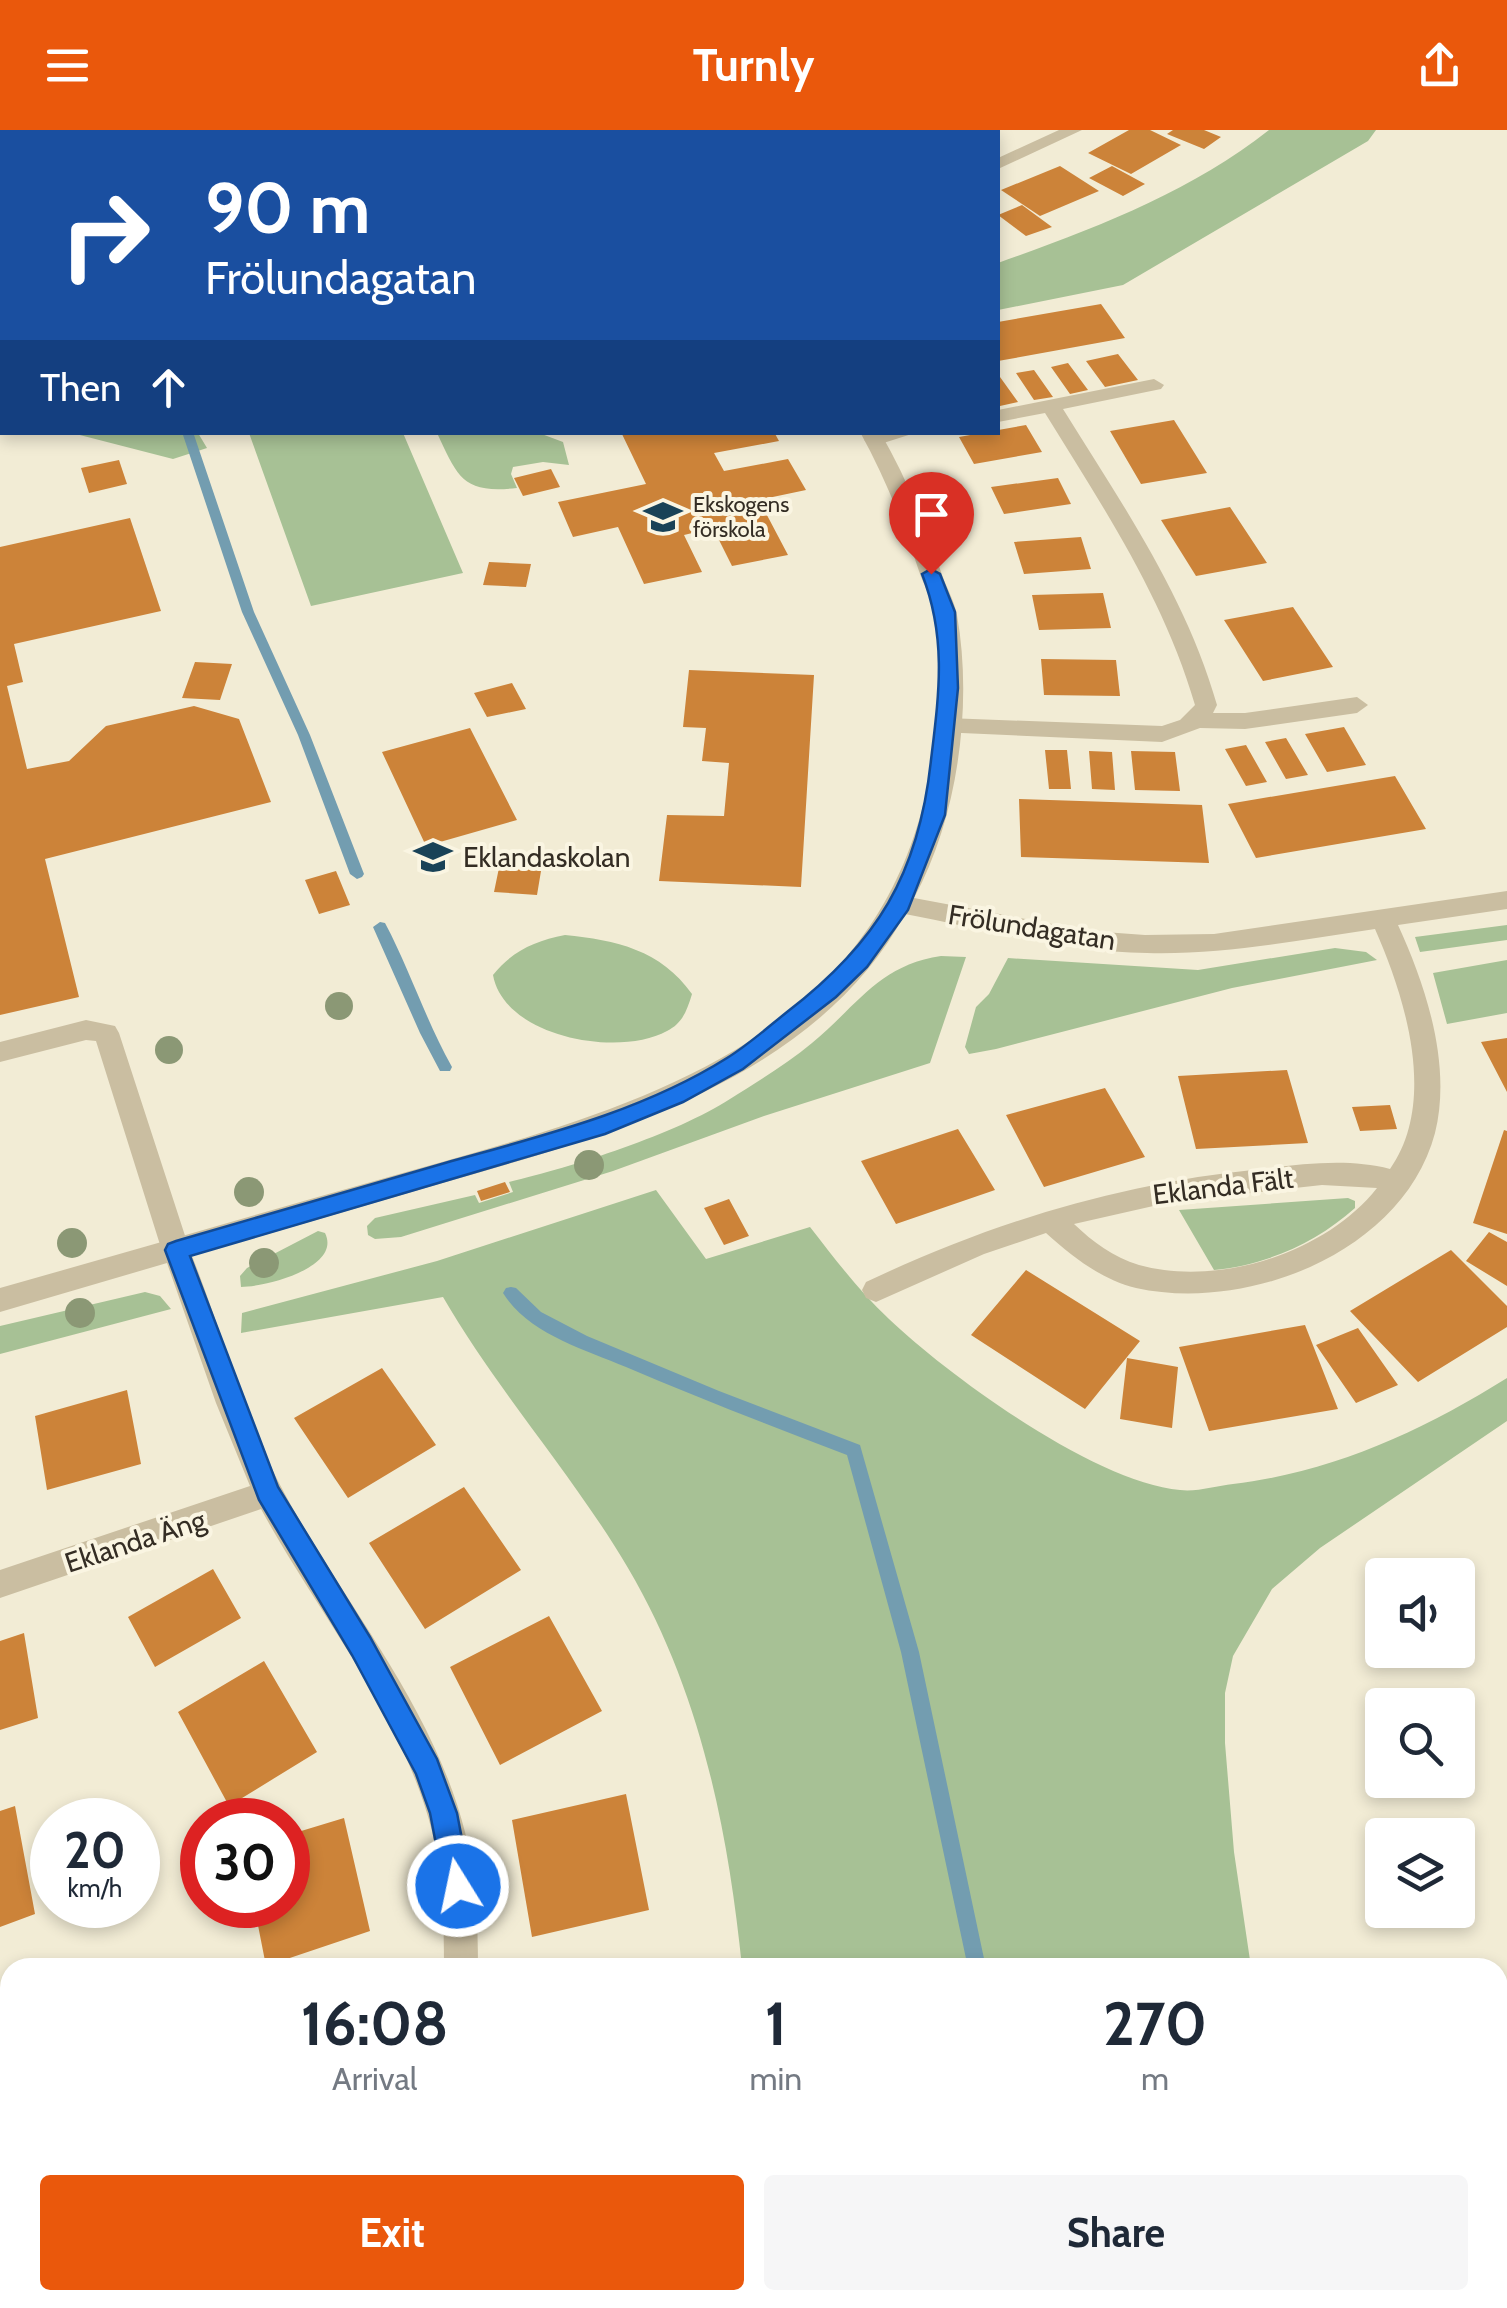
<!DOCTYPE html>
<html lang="en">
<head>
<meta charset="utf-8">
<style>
	:root { --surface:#fff; --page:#f6f6f7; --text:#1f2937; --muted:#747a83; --accent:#ea580c }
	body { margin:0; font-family:Cabin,sans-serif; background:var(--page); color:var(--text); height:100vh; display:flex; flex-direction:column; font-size:38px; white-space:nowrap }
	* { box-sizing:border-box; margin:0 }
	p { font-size:32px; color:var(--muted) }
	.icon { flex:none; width:55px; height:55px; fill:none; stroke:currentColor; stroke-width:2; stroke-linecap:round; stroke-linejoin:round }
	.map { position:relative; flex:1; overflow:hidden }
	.sheet { position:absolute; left:0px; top:1828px; width:1508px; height:352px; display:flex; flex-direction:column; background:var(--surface); border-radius:30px 30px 0 0; box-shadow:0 5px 15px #0003 }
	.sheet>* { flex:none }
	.guide { position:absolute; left:0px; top:0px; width:1000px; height:305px; box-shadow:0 5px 15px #0003; background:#1a4fa0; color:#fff; overflow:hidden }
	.fabs { position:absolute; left:1365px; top:1428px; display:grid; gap:20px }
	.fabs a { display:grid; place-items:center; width:110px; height:110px; border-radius:10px; background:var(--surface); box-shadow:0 5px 15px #0003; font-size:50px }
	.speed { position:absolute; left:30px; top:1668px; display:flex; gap:20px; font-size:50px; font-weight:700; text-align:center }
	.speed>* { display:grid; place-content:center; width:130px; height:130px; border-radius:50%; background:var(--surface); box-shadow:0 5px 15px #0003; line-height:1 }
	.speed small { font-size:25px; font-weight:400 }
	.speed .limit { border:15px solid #d22; background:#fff; color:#111 }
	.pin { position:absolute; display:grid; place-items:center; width:85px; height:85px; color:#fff; margin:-102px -42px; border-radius:50% 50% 50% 0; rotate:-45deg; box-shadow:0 0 10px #0007 }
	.pin .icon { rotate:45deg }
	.me { position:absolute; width:110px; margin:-55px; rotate:350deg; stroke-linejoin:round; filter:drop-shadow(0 0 8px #0008) }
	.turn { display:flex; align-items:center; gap:35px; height:210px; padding:0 40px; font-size:45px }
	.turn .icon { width:130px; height:130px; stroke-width:2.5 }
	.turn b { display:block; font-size:70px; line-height:85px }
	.then { display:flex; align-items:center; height:95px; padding:0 40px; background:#0003; gap:20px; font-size:38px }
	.eta { display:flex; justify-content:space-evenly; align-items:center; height:170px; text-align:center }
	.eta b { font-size:60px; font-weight:700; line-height:70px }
	.primary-button { display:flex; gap:20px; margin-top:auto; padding:20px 40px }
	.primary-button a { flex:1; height:115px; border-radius:10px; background:var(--accent); color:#fff; font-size:40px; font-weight:700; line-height:115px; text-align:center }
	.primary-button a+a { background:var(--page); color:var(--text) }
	header { display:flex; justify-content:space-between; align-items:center; height:130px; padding:0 40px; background:var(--accent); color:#fff; font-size:45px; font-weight:700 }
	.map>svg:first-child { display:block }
	.green { fill:#a7c195 }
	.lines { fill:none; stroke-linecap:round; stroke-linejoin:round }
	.stream { fill:#739db0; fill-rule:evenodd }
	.building { fill:#cc8339 }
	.service { fill:#cabea1; fill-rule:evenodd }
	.minor { fill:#cabea1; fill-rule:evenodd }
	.tree { fill:#8b9875 }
	.route { fill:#1a73e8; stroke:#114b97; stroke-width:2.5 }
	.labels { text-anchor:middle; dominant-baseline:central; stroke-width:8; stroke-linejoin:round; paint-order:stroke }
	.far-poi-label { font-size:22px; fill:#342d24; stroke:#faf5e2; text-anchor:start }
	.poi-label { font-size:28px; fill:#342d24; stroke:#faf5e2; text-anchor:start }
	.street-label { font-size:28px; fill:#342d24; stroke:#faf5e2 }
</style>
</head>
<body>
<header><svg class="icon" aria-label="menu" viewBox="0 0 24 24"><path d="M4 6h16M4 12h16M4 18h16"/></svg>Turnly<svg class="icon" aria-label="share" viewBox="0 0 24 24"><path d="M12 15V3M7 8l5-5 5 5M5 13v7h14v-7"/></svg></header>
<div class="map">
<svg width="1507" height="2178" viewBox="0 0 1507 2178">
	<rect width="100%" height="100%" fill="#f2ecd5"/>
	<path class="green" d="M1269,0h107l-8,11 -245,144 -125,25v-47c95,-34 191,-70 271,-133z
		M72,303h126l9,15 -34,11z
		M249,303h154l60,140 -152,33z
		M437,303h102l24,9 6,23 -26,-3 -30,5 -2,7 6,14c-55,6 -59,-11 -80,-55z
		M1507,795v15l-87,12 -5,-15z
		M565,805c51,5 96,15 127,59 -5,16 -9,29 -25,37 -49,27 -163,6 -174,-56 19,-24 42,-34 72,-40z
		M1335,818l31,4 11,8 -145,28 -236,61 -27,5 -4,-7 11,-40 13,-13 19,-36 190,12z
		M941,826l25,1 -36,106 -166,53 -151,55 -212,66 -26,2 -7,-4 -1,-9 8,-8 100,-23 4,8 34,-11 -4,-10c63,-15 167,-48 221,-83 27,-17 57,-35 82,-56 45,-37 67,-78 129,-87z
		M1507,830v53l-60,11 -14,-51z
		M656,1060l50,69 104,-32c25,32 49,64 79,92 61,58 207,164 291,171 17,2 36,-4 53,-6 100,-12 189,-53 274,-106v43l-187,127 -48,41 -39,67 -8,37v50l9,109 17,115h-509c-14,-138 -42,-277 -114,-399 -56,-95 -130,-176 -185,-271l-202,36 1,-20 195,-52z
		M1348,1068l7,3v7c-39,35 -89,57 -141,62l-35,-60z
		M318,1101l7,2c17,34 -59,54 -84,54l-1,-11 7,-8z
		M145,1162l15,4 11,13 -171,45v-28z
		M692,2170h557l-2,8h-558z"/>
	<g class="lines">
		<path class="stream" d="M0,232h2v6h-2z
			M182,302h11l61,180 56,123 54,139 -2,3 -5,2 -7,-5 -52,-139 -56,-123z
			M380,792l5,1c25,47 41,98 67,144l-2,4h-10l-20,-38 -47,-106z
			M511,1157l5,1 25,24 46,24 132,55 141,54 59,207 67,316h-18l-67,-316 -54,-197c-74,-28 -148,-57 -221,-88 -42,-18 -97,-33 -123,-74l3,-5z
			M1089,2170h24l-3,8h-24z"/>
	</g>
	<path class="building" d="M1129,0h21l31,15 -50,29 -43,-21z
		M1173,0h31l17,7 -17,12 -37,-15z
		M1060,36l39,25 -59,25 -39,-26z
		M1112,36l33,18 -22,12 -34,-18z
		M1022,75l30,22 -26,9 -28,-21z
		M1101,174l24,34 -127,23v-39z
		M1118,224l20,26 -33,7 -19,-26z
		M1068,233l20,27 -18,4 -19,-27z
		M1034,240l19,27 -19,3 -18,-27z
		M998,247h2l18,25 -18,4z
		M1174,290l33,53 -66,11 -31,-53z
		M1026,295l16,27 -68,12 -15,-27z
		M621,302h153l5,9 -65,12 10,18 64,-12 18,31 -47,10 29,55 -56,11 -19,-38 -29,7 18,37 -58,12 -26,-57 -45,10 -15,-35 88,-18z
		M119,330l8,24 -38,9 -8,-25z
		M551,339l9,18 -37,9 -9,-18z
		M1058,348l13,26 -67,10 -13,-27z
		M1230,377l37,56 -71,13 -35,-56z
		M130,388l31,93 -147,33 9,38 -16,4 20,83 42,-8 37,-35 88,-20 45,13 32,83 -226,57 34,138 -79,18v-468z
		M1081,407l10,32 -67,5 -10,-32z
		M489,432l42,2 -5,23 -43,-2z
		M1103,463l8,35 -72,2 -7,-35z
		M1293,477l40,60 -70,14 -39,-61z
		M1041,529l75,1 4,36 -76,-1z
		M195,532l37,2 -12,36 -38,-2z
		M689,540l125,5 -13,212 -142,-6 8,-66 57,1 5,-53 -27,-2 4,-33 -23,-1z
		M512,553l14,26 -39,8 -13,-24z
		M1344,597l22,38 -39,7 -22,-38z
		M470,598l47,92 -91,26 -44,-94z
		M1286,608l22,37 -22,4 -21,-37z
		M1246,615l21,37 -21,4 -21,-37z
		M1045,620h22l4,39h-22z
		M1089,621l23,1 3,38 -23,-1z
		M1131,621l44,1 5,39 -45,-1z
		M1395,646l31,53 -170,29 -28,-54z
		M1019,669l183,6 7,58 -188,-6z
		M500,733l42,2 -5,30 -43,-3z
		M336,741l14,34 -31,9 -14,-34z
		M1507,908v54l-26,-50z
		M1287,940l21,73 -112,6 -18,-73z
		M1105,958l40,69 -101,30 -38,-72z
		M1390,975l7,24 -37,2 -8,-24z
		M958,999l37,61 -99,34 -35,-63z
		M1504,1000l3,1v103l-34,-11z
		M505,1052l5,10 -29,9 -4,-10z
		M729,1069l20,37 -25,9 -20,-37z
		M1489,1102l18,10v44l-41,-25z
		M1451,1120l56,56v21l-89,55 -68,-71z
		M1026,1140l114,71 -55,68 -114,-74z
		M1305,1195l33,84 -129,22 -30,-84z
		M1358,1198l40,57 -42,18 -40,-58z
		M1127,1228l51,9 -6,61 -52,-9z
		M382,1238l54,77 -88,53 -54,-80z
		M127,1260l14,74 -94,26 -12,-74z
		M464,1357l57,83 -96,59 -56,-86z
		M213,1439l28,49 -86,49 -27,-50z
		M549,1486l53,95 -102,54 -50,-98z
		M24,1503l14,85 -38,12v-89z
		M264,1531l53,91 -88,54 -51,-94z
		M626,1664l23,116 -117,27 -20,-117z
		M15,1676l20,108 -35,13v-116z
		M344,1688l26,113 -104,35 -12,-61h34v-70z
		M0,1895h10v119l-3,20h-7z
		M131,2170h137l-6,8h-136z
		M454,2170h144l-3,8h-144z"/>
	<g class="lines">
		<path class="service" d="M846,0h18l2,2h-18z
			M1059,0h23l-84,39v-11z
			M0,73h2v11h-2z
			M1154,249l10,6 -3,4 -98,20c59,95 123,187 154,296l-4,8h32l112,-16 11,8 -11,8 -112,16 -45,-1 -38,14 -223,-10 -3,-6 11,-8 215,8 18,-6 15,-15c-31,-107 -92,-198 -150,-292l-47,9v-12z
			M880,302h38l-44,14 -10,-6z
			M86,890l29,6 4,7 71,218 -4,8 -10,4 -10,-4 -4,-8 -66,-210 -10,-1 -86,22v-20z"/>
		<path class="minor" d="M637,0h18l2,2h-18z
			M860,302h20c26,45 45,92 61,140 5,15 13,28 16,43 16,90 1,202 -43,283l176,33 55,4 69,-1 293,-43v18l-109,16c28,61 54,140 37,208 -31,118 -186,180 -299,155 -36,-9 -63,-31 -90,-55l-62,21 -108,48 -10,-4 -4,-8 4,-8c127,-60 255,-99 395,-113 42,-5 87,-11 129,0 48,-68 15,-172 -15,-240 -76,11 -151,26 -228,24 -81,-1 -163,-24 -242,-39 -90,166 -298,222 -466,270 -82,24 -165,48 -247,72 30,75 50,156 87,227 61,117 153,219 186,349 11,44 13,90 13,136h-34c0,-46 -1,-92 -12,-137 -30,-118 -114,-217 -171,-322l-261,89v-28l250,-84 -34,-83 -49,-140 -167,49v-24c124,-35 247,-71 371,-106 234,-67 504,-124 558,-403 10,-53 16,-111 6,-165 -3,-15 -11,-28 -16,-43 -16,-48 -34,-94 -59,-139zM1322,1055l55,3c-51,65 -159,99 -238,77 -26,-8 -46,-23 -65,-41l97,-22z
			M348,2170h38l-4,8h-38z"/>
	</g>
	<g class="tree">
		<circle cx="339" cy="876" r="14"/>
		<circle cx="169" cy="920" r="14"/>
		<circle cx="589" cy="1035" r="15"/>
		<circle cx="249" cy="1062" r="15"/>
		<circle cx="72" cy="1113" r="15"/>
		<circle cx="264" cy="1133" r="15"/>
		<circle cx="80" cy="1183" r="15"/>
	</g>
	<path class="route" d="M931,439l9,5 15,38 3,76 -13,127 -37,95 -41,57 -31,30 -93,72 -60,33 -78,32 -415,122 88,231 92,150 67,122 20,54 14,73 -4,10 -9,4 -10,-4 -4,-10 -14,-73 -14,-39 -64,-119 -93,-155 -94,-250 3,-6 8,-3c90,-26 179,-52 269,-78 96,-27 196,-51 282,-105 21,-13 40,-30 60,-46 90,-69 132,-138 144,-252 8,-66 16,-122 -9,-186z"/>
	<defs>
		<g id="school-bare" transform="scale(3)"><path d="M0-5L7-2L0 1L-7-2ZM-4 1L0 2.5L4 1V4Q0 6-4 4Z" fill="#194257" stroke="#faf5e2" stroke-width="2.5" paint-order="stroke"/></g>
	</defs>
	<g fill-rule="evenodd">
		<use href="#school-bare" x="663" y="387"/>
		<use href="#school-bare" x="433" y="727"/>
	</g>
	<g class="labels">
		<g class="far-poi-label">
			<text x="693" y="374">Ekskogens<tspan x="693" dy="25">förskola</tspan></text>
		</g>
		<g class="poi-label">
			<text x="463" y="727">Eklandaskolan</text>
		</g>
		<g class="street-label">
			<text transform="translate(1032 797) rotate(9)">Frölundagatan</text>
			<text transform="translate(1223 1056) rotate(-7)">Eklanda Fält</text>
			<text transform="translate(135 1411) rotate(-18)">Eklanda Äng</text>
		</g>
	</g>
</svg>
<div class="fabs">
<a><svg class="icon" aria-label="sound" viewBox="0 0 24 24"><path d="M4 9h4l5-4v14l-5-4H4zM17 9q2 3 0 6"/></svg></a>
<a><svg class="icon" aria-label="search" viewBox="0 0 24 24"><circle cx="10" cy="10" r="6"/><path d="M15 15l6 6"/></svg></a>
<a><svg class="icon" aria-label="layers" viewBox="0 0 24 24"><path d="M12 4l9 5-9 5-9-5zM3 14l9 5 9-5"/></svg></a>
</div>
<div class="speed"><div>20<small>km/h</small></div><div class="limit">30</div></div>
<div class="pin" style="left:931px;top:444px;background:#d93025"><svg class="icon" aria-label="arrive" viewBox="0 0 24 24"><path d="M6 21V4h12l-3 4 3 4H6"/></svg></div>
<svg class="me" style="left:458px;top:1756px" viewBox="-20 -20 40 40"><circle r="17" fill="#1a73e8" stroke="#fff" stroke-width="3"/><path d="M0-11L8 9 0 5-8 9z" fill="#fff"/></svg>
<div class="guide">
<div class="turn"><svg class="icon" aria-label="right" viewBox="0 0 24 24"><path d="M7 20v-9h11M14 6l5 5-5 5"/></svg><div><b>90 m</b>Frölundagatan</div></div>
<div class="then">Then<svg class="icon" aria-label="ahead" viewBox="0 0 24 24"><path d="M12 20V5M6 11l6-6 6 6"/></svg></div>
</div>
<section class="sheet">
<div class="eta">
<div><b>16:08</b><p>Arrival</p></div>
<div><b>1</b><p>min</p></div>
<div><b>270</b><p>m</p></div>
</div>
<div class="primary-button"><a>Exit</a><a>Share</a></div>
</section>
</div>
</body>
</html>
